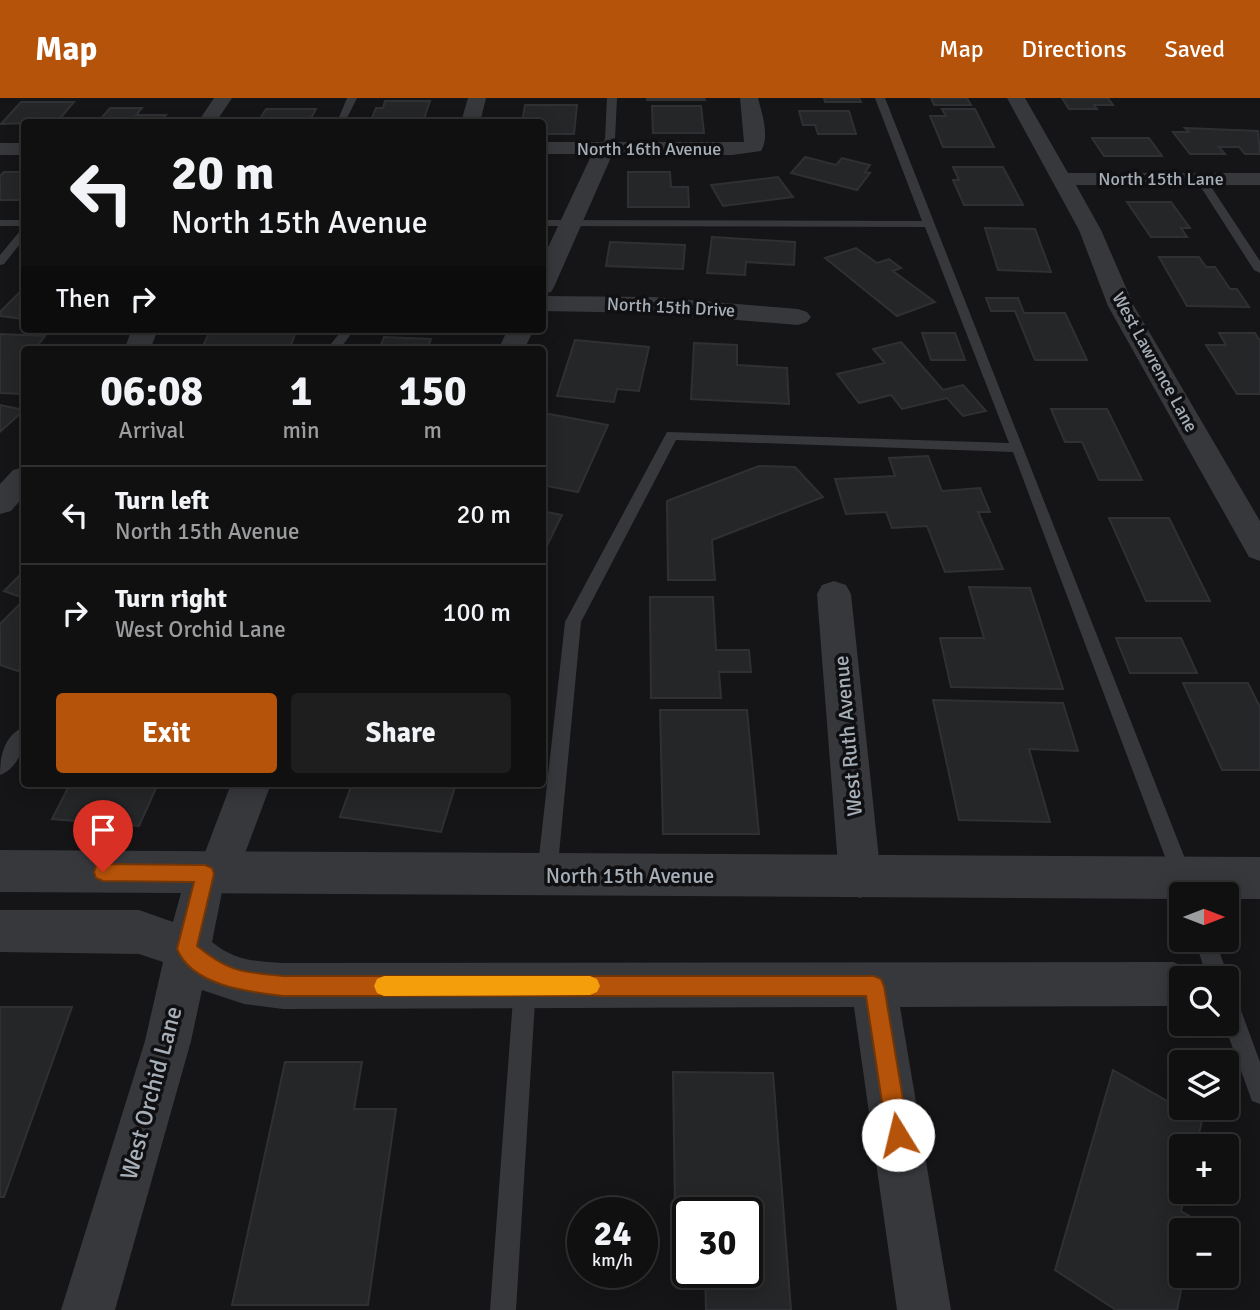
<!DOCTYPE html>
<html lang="en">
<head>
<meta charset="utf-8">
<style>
	:root { --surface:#101011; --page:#1e1e1f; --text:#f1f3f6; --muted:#9c9d9f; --line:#303031; --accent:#b45309 }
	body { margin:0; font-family:Signika,sans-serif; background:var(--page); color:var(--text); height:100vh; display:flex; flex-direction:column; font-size:26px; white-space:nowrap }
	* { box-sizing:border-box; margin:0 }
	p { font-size:23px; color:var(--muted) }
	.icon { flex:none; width:38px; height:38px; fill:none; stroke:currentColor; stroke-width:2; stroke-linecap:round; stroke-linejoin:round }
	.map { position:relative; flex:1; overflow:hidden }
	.panel { position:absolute; left:21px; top:248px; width:525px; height:441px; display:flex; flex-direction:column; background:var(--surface); border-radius:7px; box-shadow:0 4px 18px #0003,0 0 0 2px var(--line) }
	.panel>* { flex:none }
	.guide { position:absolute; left:21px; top:21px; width:525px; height:214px; border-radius:7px; box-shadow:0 4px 18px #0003,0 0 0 2px var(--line); background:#101011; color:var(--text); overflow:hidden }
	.needle { width:46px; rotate:90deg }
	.controls { position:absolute; left:1169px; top:784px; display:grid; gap:14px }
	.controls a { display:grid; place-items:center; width:70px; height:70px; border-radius:7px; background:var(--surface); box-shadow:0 4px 18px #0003,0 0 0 2px var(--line); font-size:35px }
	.speed { position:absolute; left:567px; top:1099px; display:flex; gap:14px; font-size:35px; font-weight:700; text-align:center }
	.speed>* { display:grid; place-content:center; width:91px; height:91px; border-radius:50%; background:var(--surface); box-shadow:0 4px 18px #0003,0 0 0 2px var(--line); line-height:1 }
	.speed small { font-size:18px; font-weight:400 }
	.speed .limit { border:4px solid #111; border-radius:10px; background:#fff; color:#111 }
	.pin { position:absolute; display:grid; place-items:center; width:60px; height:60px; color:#fff; margin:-72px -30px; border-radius:50% 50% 50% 0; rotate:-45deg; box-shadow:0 0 7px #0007 }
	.pin .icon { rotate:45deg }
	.me { position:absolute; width:77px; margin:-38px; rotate:351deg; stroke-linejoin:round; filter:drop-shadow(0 0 5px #0008) }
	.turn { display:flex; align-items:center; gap:24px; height:147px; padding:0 35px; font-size:32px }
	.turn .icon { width:91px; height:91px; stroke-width:2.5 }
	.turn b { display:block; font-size:49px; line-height:60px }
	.then { display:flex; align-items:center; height:66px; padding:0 35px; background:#0003; gap:14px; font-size:26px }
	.eta { display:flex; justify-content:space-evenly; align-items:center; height:119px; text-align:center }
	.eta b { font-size:42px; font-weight:700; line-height:49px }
	.button { display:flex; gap:14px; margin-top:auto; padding:14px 35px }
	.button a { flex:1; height:80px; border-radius:7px; background:var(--accent); color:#fff; font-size:28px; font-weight:700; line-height:80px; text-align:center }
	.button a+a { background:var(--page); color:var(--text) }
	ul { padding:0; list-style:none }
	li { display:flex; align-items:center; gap:21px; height:98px; padding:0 35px; border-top:2px solid var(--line) }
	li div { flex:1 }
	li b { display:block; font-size:26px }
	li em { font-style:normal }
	header { display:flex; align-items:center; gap:42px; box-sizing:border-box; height:98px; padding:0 35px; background:var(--accent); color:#fff }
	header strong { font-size:33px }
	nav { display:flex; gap:38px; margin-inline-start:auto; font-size:24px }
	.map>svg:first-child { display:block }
	.building { fill:#252628; stroke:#2f3033; stroke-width:2 }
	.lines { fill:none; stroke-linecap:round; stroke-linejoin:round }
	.service { fill:#36383c; fill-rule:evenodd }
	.minor { fill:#36383c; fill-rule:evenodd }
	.tertiary { fill:#36383c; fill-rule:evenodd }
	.route { fill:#b45309; stroke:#753606; stroke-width:2 }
	.slow { fill:#f59e0b }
	.labels { text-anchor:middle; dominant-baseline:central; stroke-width:7; stroke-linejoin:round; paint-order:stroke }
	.far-street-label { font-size:18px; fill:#a6afb8; stroke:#101012 }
	.street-label { font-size:21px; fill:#a6afb8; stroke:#101012 }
	.near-street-label { font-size:24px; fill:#a6afb8; stroke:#101012 }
</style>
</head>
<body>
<header>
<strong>Map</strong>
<nav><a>Map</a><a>Directions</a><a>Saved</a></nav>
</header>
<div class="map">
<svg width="1260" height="1212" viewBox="0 0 1260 1212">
	<rect width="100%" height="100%" fill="#151517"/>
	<path class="building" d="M647,0h57l1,2h-58z
		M824,0h35l2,4h-36z
		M931,0h36l4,7h-37z
		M1062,0h46l5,7h-19l3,4h-28z
		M385,3h45l-7,21h-53l6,-14h7z
		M21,4h53l-17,20 -56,2z
		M525,7h52l-3,29h-32v-12h-20z
		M652,8h49l3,27h-51z
		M110,10h32l-6,7h30l-5,7h-63z
		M266,11h50l-7,13h-51z
		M942,11h33l19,38h-51l-13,-31h16z
		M799,13h50l7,23h-38l-3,-9h-12z
		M1185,30l73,3 2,23h-15l-6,-7h-20l6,7h-35l-17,-22h16z
		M1092,40h57l13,18h-58z
		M805,59l31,8 6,-7 28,7 -5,7 5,1 -13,17 -66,-17z
		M953,69h50l20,38h-59l-11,-25h6z
		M4,74h20l-1,28h-23v-24z
		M628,74h42l1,15h17l1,20h-61z
		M778,79l15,20 -70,9 -12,-21z
		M1127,104h44l19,26h-9l6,9h-36z
		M985,130l50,1 16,43 -53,-2z
		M712,139l83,5 -1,23 -48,-3 -1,13 -38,-2z
		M610,144l75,3 -2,24 -77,-3z
		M856,150l21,15 12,-4 12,9 -8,3 42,31 -38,14 -72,-58z
		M1159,159h40l7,10h9l15,22h7l12,18 -62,-1z
		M24,190v31l-24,-3v-4z
		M986,200h32l6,15h41l22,47h-52l-20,-49h-24z
		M211,231h86l-8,21h-88z
		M922,235h33l10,27h-34z
		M1219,235h36l5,8v53h-23l-31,-49h20z
		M0,236l45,2 -11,14h-10l-2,15h2v29l-24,-1z
		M384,239l47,2 -4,11h-48z
		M575,242l74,7 -10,44 -22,-2 -3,13 -57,-6z
		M901,244l42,48 20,-5 23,26 -23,5 -16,-18 -45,11 -11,-14 -32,8 -22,-29 48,-11 -12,-14z
		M694,245l43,2v20l50,3 2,36 -98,-5z
		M0,307l24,5 -24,22z
		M1051,311h56l35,71h-43l-17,-38h-17z
		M544,315l64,12 -30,67 -36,-7z
		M928,358l14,35 38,-3 10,24h-12l25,57 -58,3 -18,-46 -35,2 -6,-16 -40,2 -11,-35 60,-3 -6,-18z
		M759,368l36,1 28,30 -111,43 3,40h-47l-1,-79z
		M542,413l20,4 -20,41z
		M1109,420h60l41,83h-64z
		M24,473v27l-20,-7z
		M969,489l61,1 33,101 -112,-2 -11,-49h44z
		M650,499h63l3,53h33l2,22h-32l2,26h-70z
		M24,502v63l-6,8 -18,-6v-41z
		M1116,540h65l16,35h-67z
		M1183,585h65l12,24v63h-38z
		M933,602l130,3 15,48 -49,-2 21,73 -91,-2z
		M660,612h87l12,124h-96z
		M70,686h88l-19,42 -87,-7z
		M352,686h104l-15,48 -101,-15z
		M0,909h72l-68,190h-4z
		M285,964h77l-8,47h42l-28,196h-136z
		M1113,972l89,51 -6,25h-15v46h5l-5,19 15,9 -3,10h-12v46h3l-7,34h-61l-61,-40z
		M673,974l100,1 18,237h-85l-1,-38h42v-59h-44v-4h-28z"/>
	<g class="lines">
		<path class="service" d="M347,0h10l-12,24h-8z
			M607,0h10l-2,41 -7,11 -3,1 -5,-3 5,-9z
			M875,0h10l314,796h-18v5l-2,-5 -166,-442 -337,-12 -95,182 -24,253 -3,7 -7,2 -7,-2 -3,-7 28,-253 102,-190 342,11 -84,-216 -383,-1v-6l380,1z
			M1196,78h8l56,85v12l-6,-3 -59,-92z
			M0,122h24v6h-24z
			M24,132v9l-20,25 -4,1v-10l20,-24z
			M343,231h12l-16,21h-13z
			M24,629c2,18 -5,41 -24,48 0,-18 4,-40 24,-48z
			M1195,842h20l14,38 -2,5v-5h-20z
			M525,876l8,3 3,8 -20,325h-26l24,-325 3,-8z
			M1227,893l8,3 25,68v42l-8,-3 -28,-77h3z"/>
		<path class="minor" d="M214,0h18l-16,24h-18z
			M468,0h18l-6,24h-19z
			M740,0h18c4,16 12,38 3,53l-29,4h-120l-58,132 -3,5 -9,2v-34l50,-106h-50v-12h202z
			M1007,0h18l43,75h192v12h-184l25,45 33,76 126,215v40l-11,-4 -141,-251 -29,-76z
			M0,45h24v12h-24z
			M542,198l112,1 144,12 9,3 4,5 -4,5 -9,3 -144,-12 -112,-2z
			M132,231h26l-8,21h-26z
			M508,231h26l-10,21h-26z
			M24,369v29l-13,15 -11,3v-30l13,-14z
			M834,483l12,4 5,9 30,284 -6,14 -15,6 -15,-6 -6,-14 -22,-284 5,-9z
			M231,686h40l-39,104 -10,4 -10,50c23,19 42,19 71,21l890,-1 16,6 4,10h-12v25l-8,3 -273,1 51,303h-54l-43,-303 -571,2 -39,-5 -42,-14 -11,51 -76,269h-54l84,-269 18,-79 -24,-8 -139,-2v-42h139l34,12 17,-62 14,-5z"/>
		<path class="tertiary" d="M0,752l1260,7v42h-33v-5h-46v5l-1181,-7z"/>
	</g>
	<path class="route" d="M103,766l102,1 7,3 2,6 -17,72c33,27 46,26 86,30h591l7,3 3,7 25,149 -4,8 -7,3 -8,-3 -3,-8 -21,-139h-583c-34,-4 -91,-10 -106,-47l17,-67 -91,-1 -7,-3 -2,-6 2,-6z"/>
	<path class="slow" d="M384,878h206l7,3 3,7 -3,6 -7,3 -206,1 -7,-3 -3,-7 3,-7z"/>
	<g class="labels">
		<g class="far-street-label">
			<text x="649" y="51">North 16th Avenue</text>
			<text x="1161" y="81">North 15th Lane</text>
			<text transform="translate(671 209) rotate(3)">North 15th Drive</text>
			<text transform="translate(1155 264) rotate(61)">West Lawrence Lane</text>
		</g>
		<g class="street-label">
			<text transform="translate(848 638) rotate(-95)">West Ruth Avenue</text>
			<text x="630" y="778">North 15th Avenue</text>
		</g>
		<g class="near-street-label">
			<text transform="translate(151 995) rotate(-75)">West Orchid Lane</text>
		</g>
	</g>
</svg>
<div class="controls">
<a><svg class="needle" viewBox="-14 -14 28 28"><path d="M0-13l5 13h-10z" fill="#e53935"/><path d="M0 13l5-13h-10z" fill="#9c9d9f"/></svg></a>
<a><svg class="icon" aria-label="search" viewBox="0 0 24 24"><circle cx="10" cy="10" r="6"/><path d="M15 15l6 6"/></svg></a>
<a><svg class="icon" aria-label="layers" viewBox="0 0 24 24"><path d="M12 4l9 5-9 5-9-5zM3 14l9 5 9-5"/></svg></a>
<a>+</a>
<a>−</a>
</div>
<div class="speed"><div>24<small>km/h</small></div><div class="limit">30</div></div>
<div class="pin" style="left:103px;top:774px;background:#d93025"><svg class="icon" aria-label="arrive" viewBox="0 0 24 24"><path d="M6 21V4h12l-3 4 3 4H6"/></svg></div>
<svg class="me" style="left:898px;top:1037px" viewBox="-20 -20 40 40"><circle r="19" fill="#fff"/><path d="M0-13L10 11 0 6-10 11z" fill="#b45309"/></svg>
<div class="guide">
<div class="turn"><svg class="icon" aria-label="left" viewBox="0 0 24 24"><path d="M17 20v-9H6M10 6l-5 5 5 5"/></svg><div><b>20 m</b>North 15th Avenue</div></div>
<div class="then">Then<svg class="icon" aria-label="right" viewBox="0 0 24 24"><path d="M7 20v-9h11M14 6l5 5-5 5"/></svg></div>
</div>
<section class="panel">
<div class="eta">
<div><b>06:08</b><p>Arrival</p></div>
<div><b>1</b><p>min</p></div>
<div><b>150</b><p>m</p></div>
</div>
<ul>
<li><svg class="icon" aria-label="left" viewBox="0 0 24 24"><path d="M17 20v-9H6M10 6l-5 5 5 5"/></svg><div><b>Turn left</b><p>North 15th Avenue</p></div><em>20 m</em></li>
<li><svg class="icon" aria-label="right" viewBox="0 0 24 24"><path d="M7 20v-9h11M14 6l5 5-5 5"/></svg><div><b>Turn right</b><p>West Orchid Lane</p></div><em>100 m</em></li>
</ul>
<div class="button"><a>Exit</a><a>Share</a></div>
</section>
</div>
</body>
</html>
